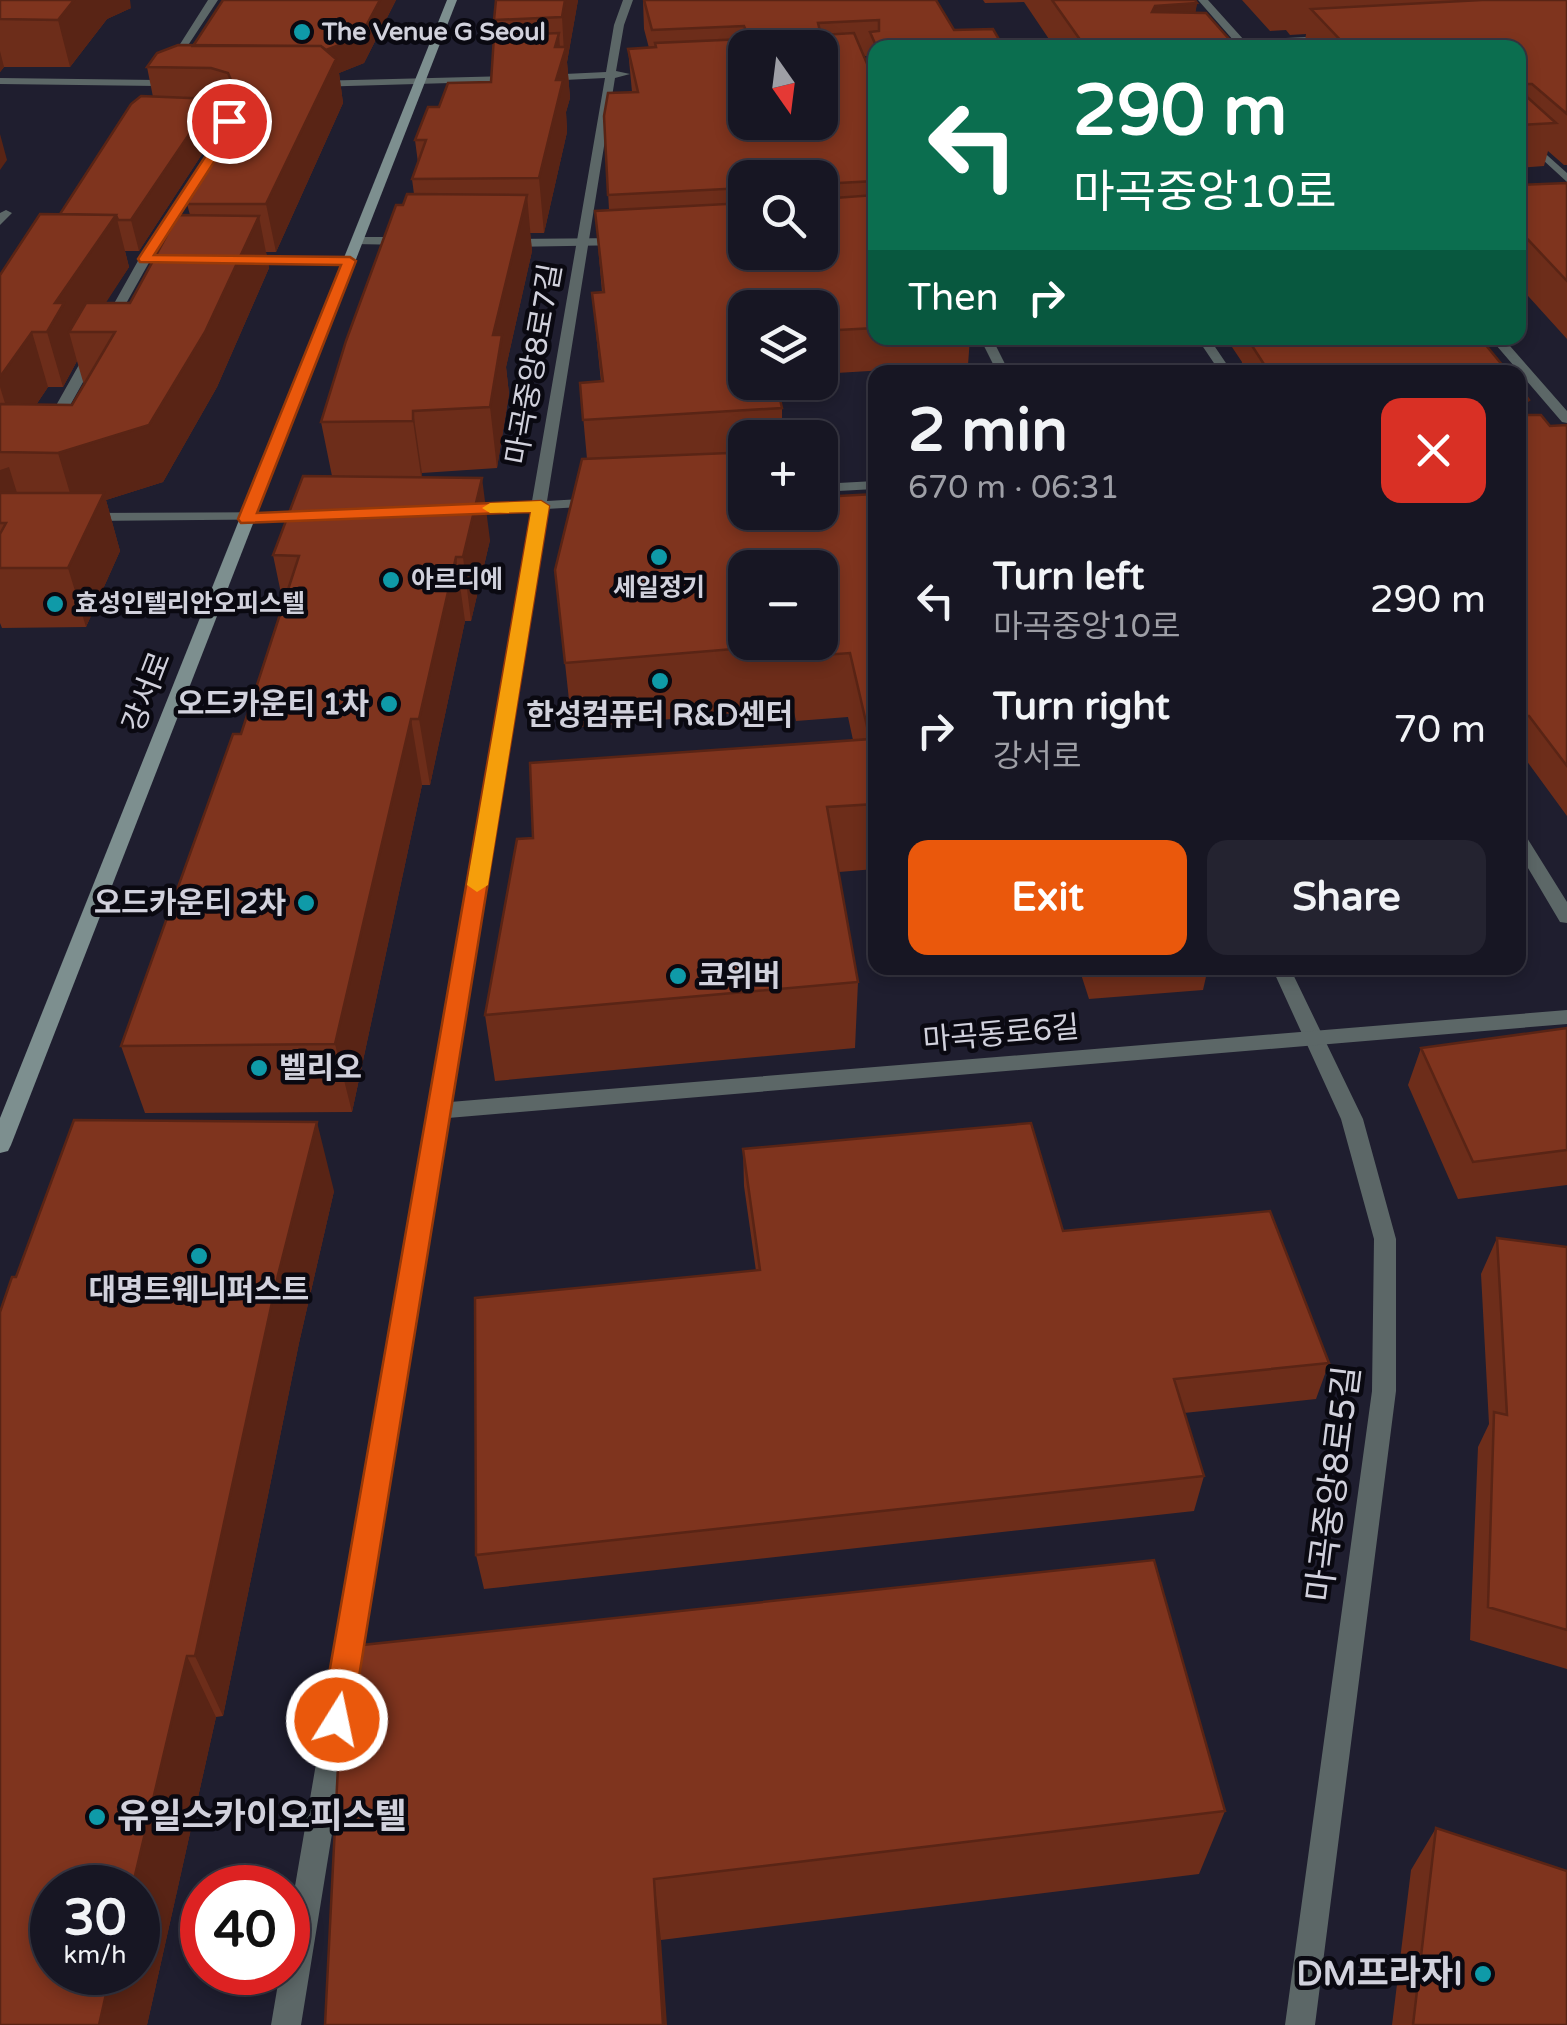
<!DOCTYPE html>
<html lang="en">
<head>
<meta charset="utf-8">
<style>
	:root { --surface:#171623; --page:#242330; --text:#f1f3f6; --muted:#9e9fa6; --line:#363541; --accent:#ea580c }
	body { margin:0; font-family:"Varela Round","Noto Sans KR",sans-serif; background:var(--page); color:var(--text); height:100vh; display:flex; flex-direction:column; font-size:38px; white-space:nowrap }
	* { box-sizing:border-box; margin:0 }
	p { font-size:32px; color:var(--muted) }
	.icon { flex:none; width:55px; height:55px; fill:none; stroke:currentColor; stroke-width:2; stroke-linecap:round; stroke-linejoin:round }
	.map { position:relative; flex:1; overflow:hidden }
	.sheet { position:absolute; left:868px; top:365px; width:658px; height:610px; display:flex; flex-direction:column; background:var(--surface); border-radius:20px; box-shadow:0 5px 15px #0003,0 0 0 2px var(--line) }
	.sheet>* { flex:none }
	.banner { position:absolute; left:868px; top:40px; width:658px; height:305px; border-radius:20px; box-shadow:0 5px 15px #0003,0 0 0 2px var(--line); background:#0b6e4f; color:#fff; overflow:hidden }
	.needle { width:65px; rotate:166deg }
	.fabs { position:absolute; left:728px; top:30px; display:grid; gap:20px }
	.fabs a { display:grid; place-items:center; width:110px; height:110px; border-radius:20px; background:var(--surface); box-shadow:0 5px 15px #0003,0 0 0 2px var(--line); font-size:50px }
	.speed { position:absolute; left:30px; top:1865px; display:flex; gap:20px; font-size:50px; font-weight:700; text-align:center }
	.speed>* { display:grid; place-content:center; width:130px; height:130px; border-radius:50%; background:var(--surface); box-shadow:0 5px 15px #0003,0 0 0 2px var(--line); line-height:1 }
	.speed small { font-size:25px; font-weight:400 }
	.speed .limit { border:15px solid #d22; background:#fff; color:#111 }
	.pin { position:absolute; display:grid; place-items:center; width:85px; height:85px; color:#fff; margin:-42px; border:5px solid #fff; border-radius:50%; box-shadow:0 2px 10px #0007 }
	.me { position:absolute; width:110px; margin:-55px; rotate:10deg; stroke-linejoin:round; filter:drop-shadow(0 0 8px #0008) }
	.turn { display:flex; align-items:center; gap:35px; height:210px; padding:0 40px; font-size:45px }
	.turn .icon { width:130px; height:130px; stroke-width:2.5 }
	.turn b { display:block; font-size:70px; line-height:85px }
	.then { display:flex; align-items:center; height:95px; padding:0 40px; background:#0003; gap:20px; font-size:38px }
	.round { display:grid; place-items:center; flex:none; width:105px; height:105px; border-radius:20px; background:var(--page) }
	.head { display:flex; align-items:center; justify-content:space-between; height:170px; padding:0 40px }
	h1 { font-size:60px; font-weight:700; line-height:75px }
	.action { display:flex; gap:20px; margin-top:auto; padding:20px 40px }
	.action a { flex:1; height:115px; border-radius:20px; background:var(--accent); color:#fff; font-size:40px; font-weight:700; line-height:115px; text-align:center }
	.action a+a { background:var(--page); color:var(--text) }
	ul { padding:0; list-style:none }
	li { display:flex; align-items:center; gap:30px; height:130px; padding:0 40px }
	li div { flex:1 }
	li b { display:block; font-size:38px }
	li em { font-style:normal }
	.map>svg:first-child { display:block }
	.lines { fill:none; stroke-linecap:round; stroke-linejoin:round }
	.service { fill:#5c6767; fill-rule:evenodd }
	.pedestrian { fill:#5c6767; fill-rule:evenodd }
	.minor { fill:#5c6767; fill-rule:evenodd }
	.tertiary { fill:#5c6767; fill-rule:evenodd }
	.secondary { fill:#7d8f8f; fill-rule:evenodd }
	.wall { fill:#6d2d1a; fill-rule:evenodd }
	.shaded-wall { fill:#592415 }
	.building { fill:#7f341e; stroke:#592415; stroke-width:2.5; fill-rule:evenodd }
	.route { fill:#ea580c; stroke:#983908; stroke-width:2.5 }
	.slow { fill:#f59e0b }
	.culture-dot { fill:#0f9aa8; stroke:#0a0911; stroke-width:4 }
	.labels { text-anchor:middle; dominant-baseline:central; stroke-width:9; stroke-linejoin:round; paint-order:stroke }
	.far-poi-label { font-size:25px; font-weight:bold; fill:#d1d1dc; stroke:#0a0911; text-anchor:start }
	.street-label { font-size:30px; fill:#d1d1dc; stroke:#0a0911 }
	.poi-label { font-size:30px; font-weight:bold; fill:#d1d1dc; stroke:#0a0911; text-anchor:end }
	.near-street-label { font-size:35px; fill:#d1d1dc; stroke:#0a0911 }
	.near-poi-label { font-size:35px; font-weight:bold; fill:#d1d1dc; stroke:#0a0911; text-anchor:start }
</style>
</head>
<body>
<div class="map">
<svg width="1567" height="2025" viewBox="0 0 1567 2025">
	<rect width="100%" height="100%" fill="#1f1e2f"/>
	<g class="lines">
		<path class="service" d="M6,210l6,3 -12,12v-12z"/>
		<path class="pedestrian" d="M1518,129l49,44v9l-49,-45z
			M357,237h51l6,4 -6,4 -55,-1v-6z
			M623,238l6,4 -2,3 -120,2 -6,-4 6,-4z"/>
		<path class="minor" d="M0,78l157,2 5,3 -5,3 -157,-2z
			M194,115l43,8 -86,136 -37,66 -11,3 -1,-3 37,-66 86,-134 -35,-5v-4z
			M237,257h112l6,4 -6,4 -108,-1 -6,-4z
			M980,338h12l17,34h-12z
			M1197,338h12l23,34h-12z
			M89,347l12,3 -42,75 -12,3 -2,-3z
			M1518,831l6,2 43,69v21l-7,-1 -42,-71z
			M1272,968h18l73,151 33,120v152l-81,634h-30l87,-634 2,-152 -33,-120z"/>
		<path class="tertiary" d="M208,0h10l-47,71h-8z
			M623,0h10l-9,25 -8,46 14,3 -15,4 -68,423 51,-3 7,4 -7,4 -52,3 -96,593 1117,-92v14l-1119,94 -147,907h-30l9,-53h8v-45l243,-1417 -69,4 -7,-4 7,-4 70,-5 73,-423 -61,3 -5,-3 5,-3 62,-3 8,-47z
			M1198,0h10l36,40 84,-4 5,3 -83,9h-100l84,-7z
			M515,76l4,5 -205,6 -5,-3 5,-3z
			M1490,338h13l64,73v12l-5,-1z
			M875,481v8l-55,3v-8z
			M745,489v8l-34,2 -7,-4 7,-4z
			M313,512l7,4 -2,3 -231,2 -7,-4 7,-4z"/>
		<path class="secondary" d="M447,0h10l-446,1145 -3,6 -8,2v-35z"/>
	</g>
	<path class="wall" d="M0,0l131,8 -24,11 -37,48h-66l-4,5z
		M223,0h173l-32,63 -25,10 4,30 -67,149h-10l3,16 -52,119 -54,95 -57,18 14,51 -34,76 -84,1 -2,-5v-348l60,-61 93,-117 -6,-30 46,-21zM216,112l17,4v4l-46,84 3,11 -60,88h-25l24,-36 -4,-16h14l80,-123zM77,361l7,24 -12,20h-36l12,-18h15z
		M496,0h82l-11,62 3,36 -4,14 1,20 -23,101h-14l2,18 -26,116 3,27 -12,74 -75,5v4l68,63 -19,81h-6l-35,164h-8l-70,327 -207,1 -24,-67 120,-312 42,-131 -10,-48 59,-79 -11,-54 82,-217 11,-11 -2,-15 6,-16 -3,-23 24,-33 52,-25 5,-46 -2,-16z
		M643,0h293l18,30 50,18h-129v290h95l-2,27 -148,9v-66h-75l37,100v30h-37v16l-15,1 9,48 136,-9v375l-36,3 19,110 -3,66 -360,33 -10,-66 48,-177 320,-98 -5,-23 -52,4 -3,-13 -221,20 -17,-158 32,-111 -7,-76 21,-1 -9,-89 10,-1 -7,-81 14,-1 -5,-94 28,-24 -4,-43 21,-1 -5,-19zM863,56h6v10h-1zM745,178l75,74h-75z
		M983,0h212l2,3 -2,10 42,35h-182l-31,-46 -39,1z
		M1242,0h325v165h-3l-16,-14 -4,15 -26,2v-120h-214l2,-14 -16,1 -4,-5 -16,1z
		M1567,183v156l-49,-54v-100z
		M1226,338h254l28,34h-264l-3,-4 1,-6z
		M1518,385l7,30 25,11 17,-1v391l-49,-67z
		M1079,968h129l-5,22 -114,9z
		M1567,1028v157l-109,14 -50,-114 13,-37z
		M743,1149l320,82 266,132 -13,36 -132,14 20,63 -10,35 -710,78 -8,-34 280,-284 -12,-85z
		M334,1191l-35,152 -76,373 -7,1 -69,308h-147l16,-748z
		M1497,1238l70,9v422l-97,-29 8,-193 11,-23 -8,-150z
		M344,1647l881,164 -26,63 -538,66z
		M1436,1828l131,197h-175l19,-155z"/>
	<path class="shaded-wall" d="M74,0h56l1,8 -24,11 -37,48 -12,-47z
		M380,0h16l-32,63 -25,10 4,30 -67,149 -10,-48 59,-153z
		M565,0h13l-11,62 3,36 -4,14 1,20 -23,101 -5,-55 16,-131 4,-14 2,31 3,-11 -2,-36z
		M1197,3l-6,38 -39,-29 3,-6z
		M0,51l4,16 -4,5z
		M213,99l6,29 -80,123 -8,-31z
		M0,134l7,26 -7,10z
		M527,195l5,56 -26,116 3,27 -12,74 -7,-61 3,-72z
		M116,215l13,52 -42,65h-18l8,29 -14,26 -16,-55 8,-29z
		M259,216l10,52 -52,119 -54,95 -57,18 14,51 -34,76 -18,-59 7,-58 -17,-57z
		M32,332l16,55 -33,49 -15,-49v-10z
		M413,411l9,62v10l-9,-62z
		M9,467l18,58 -27,-2v-53z
		M482,478l8,62 -19,81 -8,-64z
		M456,557l9,64 -35,164 -11,-66z
		M411,719l11,66 -70,327 -17,-68z
		M317,1122l17,69 -35,152 -76,373 -28,-60 83,-381z
		M187,1656l29,61 -69,308h-48l12,-53h27v-84h-6z
		M654,1879l7,61 6,85h-4z"/>
	<path class="building" d="M0,0h74l-16,20 -58,-1z
		M223,0h157l-20,37 -34,13 -5,-4h-128z
		M496,0h69l-3,17 -68,3z
		M644,0h292l18,30 39,-1 11,19h-127l-7,-16 9,-1v-11l-61,3 3,12 33,-2 14,33 7,2v113l-55,3v-6h-75v12l-1,-2 -136,7 -4,-79 4,-23 30,-1 -10,-43 28,-2 -1,-4 90,-4 3,-4 -4,-9 -92,4zM745,48h75v74h-75z
		M1052,0h143l2,3 -42,3 -3,6 54,1 31,35h-151z
		M1482,0h85v114l-35,-30h-6l1,13 29,26 -38,2v-77h-170l-37,-39z
		M559,33l-4,14h11l-10,33h7l-24,98 -127,1 14,-39h-11l13,-33h11l9,-24 43,-1 3,-46z
		M178,45l143,1 15,13 -70,145h-79l58,-106 -18,-11 4,-7 -3,-7 -17,-5 -64,-1 10,-14z
		M141,96l72,3 -82,121h-13l-2,-5 -56,-1 71,-110z
		M1567,183v98l-49,-52v-44z
		M407,194l120,1 -34,140h9l-12,72 -77,4v10l-92,1 25,-81 50,-136h7z
		M875,195v133l-55,3v-23h-75v74h31l6,26 -199,12 -3,-37 23,-2 -11,-88 12,-1 -9,-81 150,-8v49h75v-55l1,2z
		M40,214l76,1 -61,88h9l-17,29h-15l-32,45v-102z
		M178,215l81,1 -54,116 -56,93 -91,28 -58,-1v-48l72,1 43,-73h-46l17,-29h44z
		M1247,338h233l28,34h-239z
		M1518,385l11,15 -6,4 2,11h16l9,11 17,-1v341l-38,-50h-5l-6,-9z
		M729,453l10,50 6,-1v10h75v-15l55,-3v310l-48,3 31,175 -373,33 32,-176 16,-1 -3,-75 340,-24 -20,-86 -54,4 -3,-13 -228,19 -10,-93 27,-111zM745,568h75v74h-75z
		M303,476l179,2 -19,79h-7l-37,162h-8l-76,325 -214,2 112,-312h8l58,-178 -26,-1z
		M0,493h104l-36,75h-68v-34l6,-11h-6z
		M1567,1028v122l-94,12 -52,-114z
		M74,1120l243,2 -39,153 -83,381h-8l-55,232h-80v84h59l-12,53h-99v-713l12,-35h4z
		M1031,1123l32,108 207,-20 59,152 -155,16 30,97 -728,79 -1,-257 285,-28 -17,-121z
		M1497,1238l70,9v383l-79,-23 6,-195 13,3z
		M1154,1560l71,251 -571,68 9,146h-338l19,-378z
		M1436,1828l131,43v154h-154z"/>
	<path class="route" d="M225,118h9l2,10 -82,127 196,2 6,4 -99,252 284,-12 8,5 -197,1214 -4,11 -11,5 -11,-5 -5,-11 210,-1208 -290,11 -3,-4 103,-254 -201,-3 -2,-3 86,-131z"/>
	<path class="slow" d="M541,501l8,5 -61,379 -11,7 -10,-7 64,-373 -41,1 -8,-5 8,-5z"/>
	<g class="culture-dot">
		<circle cx="302" cy="32" r="10"/>
		<circle cx="659" cy="557" r="10"/>
		<circle cx="391" cy="580" r="10"/>
		<circle cx="55" cy="604" r="10"/>
		<circle cx="660" cy="681" r="10"/>
		<circle cx="389" cy="704" r="10"/>
		<circle cx="306" cy="903" r="10"/>
		<circle cx="678" cy="976" r="10"/>
		<circle cx="259" cy="1068" r="10"/>
		<circle cx="199" cy="1256" r="10"/>
		<circle cx="97" cy="1817" r="10"/>
		<circle cx="1483" cy="1974" r="10"/>
	</g>
	<g class="labels">
		<g class="far-poi-label">
			<text x="322" y="32">The Venue G Seoul</text>
			<text x="411" y="580">아르디에</text>
			<text x="659" y="588" text-anchor="middle">세일정기</text>
			<text x="75" y="604">효성인텔리안오피스텔</text>
		</g>
		<g class="street-label">
			<text transform="translate(534 364) rotate(-80)">마곡중앙8로7길</text>
			<text transform="translate(147 692) rotate(-69)">강서로</text>
			<text transform="translate(1001 1034) rotate(-5)">마곡동로6길</text>
		</g>
		<g class="poi-label">
			<text x="369" y="704">오드카운티 1차</text>
			<text x="660" y="715" text-anchor="middle">한성컴퓨터 R&amp;D센터</text>
			<text x="286" y="903">오드카운티 2차</text>
			<text x="698" y="976" text-anchor="start">코위버</text>
			<text x="279" y="1068" text-anchor="start">벨리오</text>
			<text x="199" y="1290" text-anchor="middle">대명트웨니퍼스트</text>
		</g>
		<g class="near-street-label">
			<text transform="translate(1334 1484) rotate(-83)">마곡중앙8로5길</text>
		</g>
		<g class="near-poi-label">
			<text x="117" y="1817">유일스카이오피스텔</text>
			<text x="1463" y="1974" text-anchor="end">DM프라자I</text>
		</g>
	</g>
</svg>
<div class="fabs">
<a><svg class="needle" viewBox="-14 -14 28 28"><path d="M0-13l5 13h-10z" fill="#e53935"/><path d="M0 13l5-13h-10z" fill="#9e9fa6"/></svg></a>
<a><svg class="icon" aria-label="search" viewBox="0 0 24 24"><circle cx="10" cy="10" r="6"/><path d="M15 15l6 6"/></svg></a>
<a><svg class="icon" aria-label="layers" viewBox="0 0 24 24"><path d="M12 4l9 5-9 5-9-5zM3 14l9 5 9-5"/></svg></a>
<a>+</a>
<a>−</a>
</div>
<div class="speed"><div>30<small>km/h</small></div><div class="limit">40</div></div>
<div class="pin" style="left:229px;top:121px;background:#d93025"><svg class="icon" aria-label="arrive" viewBox="0 0 24 24"><path d="M6 21V4h12l-3 4 3 4H6"/></svg></div>
<svg class="me" style="left:337px;top:1720px" viewBox="-20 -20 40 40"><circle r="17" fill="#ea580c" stroke="#fff" stroke-width="3"/><path d="M0-11L8 9 0 5-8 9z" fill="#fff"/></svg>
<div class="banner">
<div class="turn"><svg class="icon" aria-label="left" viewBox="0 0 24 24"><path d="M17 20v-9H6M10 6l-5 5 5 5"/></svg><div><b>290 m</b>마곡중앙10로</div></div>
<div class="then">Then<svg class="icon" aria-label="right" viewBox="0 0 24 24"><path d="M7 20v-9h11M14 6l5 5-5 5"/></svg></div>
</div>
<section class="sheet">
<div class="head"><div><h1>2 min</h1><p>670 m · 06:31</p></div><a class="round" style="background:#d93025;color:#fff"><svg class="icon" aria-label="close" viewBox="0 0 24 24"><path d="M6 6l12 12M18 6L6 18"/></svg></a></div>
<ul>
<li><svg class="icon" aria-label="left" viewBox="0 0 24 24"><path d="M17 20v-9H6M10 6l-5 5 5 5"/></svg><div><b>Turn left</b><p>마곡중앙10로</p></div><em>290 m</em></li>
<li><svg class="icon" aria-label="right" viewBox="0 0 24 24"><path d="M7 20v-9h11M14 6l5 5-5 5"/></svg><div><b>Turn right</b><p>강서로</p></div><em>70 m</em></li>
</ul>
<div class="action"><a>Exit</a><a>Share</a></div>
</section>
</div>
</body>
</html>
